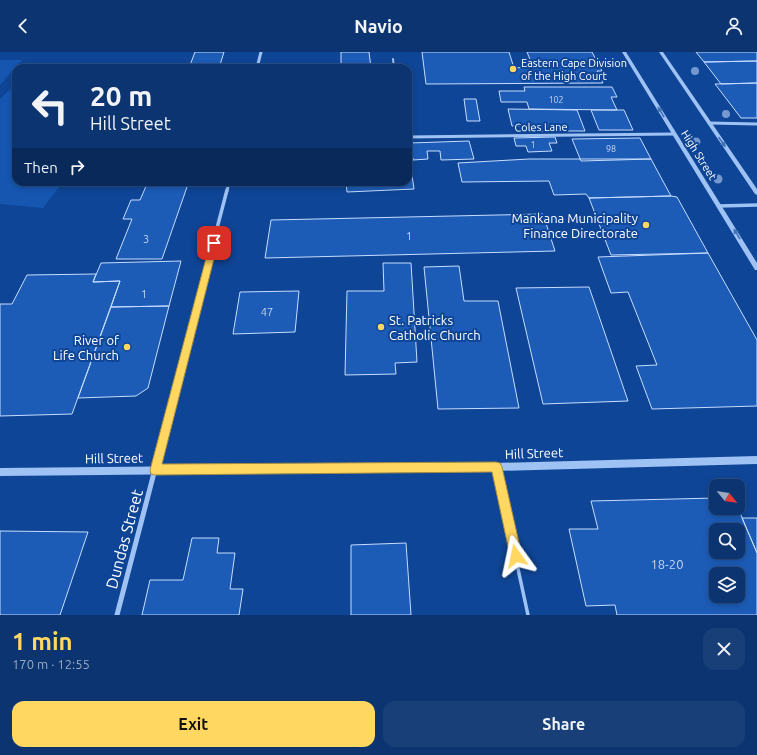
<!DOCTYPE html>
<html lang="en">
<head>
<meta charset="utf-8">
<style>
	:root { --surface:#0b3470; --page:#193f78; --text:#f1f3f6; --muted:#9aaac3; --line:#2b4f83; --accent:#ffd761 }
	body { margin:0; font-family:Ubuntu,sans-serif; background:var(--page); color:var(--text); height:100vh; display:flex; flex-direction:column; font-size:15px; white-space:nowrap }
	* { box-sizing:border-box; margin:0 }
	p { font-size:13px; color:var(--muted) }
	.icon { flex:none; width:22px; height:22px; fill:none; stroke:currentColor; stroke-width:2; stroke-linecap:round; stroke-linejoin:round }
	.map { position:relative; height:563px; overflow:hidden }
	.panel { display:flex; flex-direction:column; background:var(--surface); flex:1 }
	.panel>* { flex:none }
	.banner { position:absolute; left:12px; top:12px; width:400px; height:122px; border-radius:12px; box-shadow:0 2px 6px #0003,0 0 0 1px var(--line); background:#0b3470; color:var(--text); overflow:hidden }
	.needle { width:26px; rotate:120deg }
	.tools { position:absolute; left:709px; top:427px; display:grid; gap:8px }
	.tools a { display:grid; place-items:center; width:36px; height:36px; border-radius:8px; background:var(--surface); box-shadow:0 2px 6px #0003,0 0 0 1px var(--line); font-size:20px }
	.pin { position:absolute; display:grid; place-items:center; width:34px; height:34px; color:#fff; margin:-17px; border-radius:8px; box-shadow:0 2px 6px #0006 }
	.me { position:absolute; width:44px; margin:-22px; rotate:348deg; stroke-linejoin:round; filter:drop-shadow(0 0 3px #0008) }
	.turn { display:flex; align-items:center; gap:14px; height:84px; padding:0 12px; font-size:18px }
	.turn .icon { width:52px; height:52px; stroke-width:2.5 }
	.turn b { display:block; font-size:28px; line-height:34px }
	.then { display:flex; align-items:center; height:38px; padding:0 12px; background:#0003; gap:8px; font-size:15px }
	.round { display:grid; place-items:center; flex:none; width:42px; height:42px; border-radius:12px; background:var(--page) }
	.summary { display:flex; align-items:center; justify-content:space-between; height:68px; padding:0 12px }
	h1 { font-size:24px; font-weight:700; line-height:30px; color:var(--accent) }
	.button { display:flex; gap:8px; margin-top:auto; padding:8px 12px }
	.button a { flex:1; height:46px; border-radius:12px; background:var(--accent); color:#111; font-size:16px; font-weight:700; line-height:46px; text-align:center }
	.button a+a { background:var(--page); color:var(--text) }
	header { display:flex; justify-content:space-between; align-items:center; height:52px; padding:0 12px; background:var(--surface); font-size:18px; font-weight:700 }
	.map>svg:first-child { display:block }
	.green { fill:#1656b1 }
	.building { fill:#1c5bb6; stroke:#c6ddfe; fill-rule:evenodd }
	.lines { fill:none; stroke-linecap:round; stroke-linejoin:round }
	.service-far1 { stroke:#9ec2f4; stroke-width:2 }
	.service { stroke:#9ec2f4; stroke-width:3.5 }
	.minor-far2 { stroke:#9ec2f4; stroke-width:3 }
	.minor-far1 { stroke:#9ec2f4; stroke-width:3.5 }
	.minor { stroke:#9ec2f4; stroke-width:5 }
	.tertiary { fill:#9ec2f4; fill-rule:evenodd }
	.tree { fill:#7499cf }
	.oneway { fill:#4171b7 }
	.route { fill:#ffd761; stroke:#a68c3f }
	.poi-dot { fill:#ffd761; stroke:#0f4596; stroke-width:1.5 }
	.labels { text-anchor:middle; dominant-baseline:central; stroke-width:4; stroke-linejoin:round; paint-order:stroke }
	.far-number-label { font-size:9px; fill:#c6d6ed }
	.far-poi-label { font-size:11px; fill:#fff; stroke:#0f4596; text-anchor:start }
	.far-street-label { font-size:11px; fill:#fff; stroke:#0f4596 }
	.number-label { font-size:11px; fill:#c6d6ed }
	.poi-label { font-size:13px; fill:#fff; stroke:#0f4596; text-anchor:end }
	.street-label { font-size:13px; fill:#fff; stroke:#0f4596 }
	.near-number-label { font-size:13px; fill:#c6d6ed }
	.near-street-label { font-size:16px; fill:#fff; stroke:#0f4596 }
</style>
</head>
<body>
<header><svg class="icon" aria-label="back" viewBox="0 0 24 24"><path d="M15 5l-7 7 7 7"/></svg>Navio<svg class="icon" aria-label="person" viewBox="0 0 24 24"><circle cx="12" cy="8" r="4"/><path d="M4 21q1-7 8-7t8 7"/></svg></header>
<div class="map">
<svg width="757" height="563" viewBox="0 0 757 563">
	<rect width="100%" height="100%" fill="#0f4596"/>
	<path class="green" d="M0,8h22l-22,25z
		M16,32v98h47l-20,26 -43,-4v-105z"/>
	<path class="building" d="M195,0h29l-5,16h-30z
		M341,0h28l2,16h-30z
		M422,0h87l5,16 19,-1 -6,-15h65l10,19h-5l6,12 -177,1z
		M696,0h61v9l-53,1z
		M757,9v22l-36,1 -17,-22z
		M757,31v35h-16l-26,-34z
		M524,35h88l5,10h-6l6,13 -88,-1 -2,-7h-26l-2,-11h26z
		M464,47h12l4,22h-13z
		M508,57l69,1 8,21h-57l-1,-5h-15z
		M591,58h33l9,20h-34z
		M555,85l2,6h-8l3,8 -24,1 -2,-6h-10l-2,-8z
		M640,86l11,21 -70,2 -9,-22z
		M469,89l5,18 -33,1 -1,-9h-13l1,8 -15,1 -3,-17z
		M408,91h2l3,17h-5z
		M529,107h122l20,37 -82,2 -3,-4 -32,1 -5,-14 -87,1 -4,-19z
		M411,116l3,21 -67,3 -1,-10h62v-13z
		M262,130h39v2l-39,1z
		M147,132h41l-26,75h-46l16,-40h-9l8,-19h9z
		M671,144l6,1 31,56 -97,2 -22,-57z
		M543,162l12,37 -290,7 6,-38z
		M708,201l49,87v66l-105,3 -16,-43 21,-1 -29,-73 -17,1 -13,-36z
		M181,209l-12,45 -58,1 9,-26 -27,1 8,-19z
		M383,211h28l6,99 -22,1 1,11 -51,1 2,-84h37z
		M459,214l5,35h34l21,107 -81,1 -14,-142z
		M96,222l-3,8 27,-1 -48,133 -72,2v-112h12l15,-29z
		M589,235l39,114 -85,3 -27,-116z
		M299,239l-4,41 -62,2 7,-42z
		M169,254l-21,82 -12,8 -58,2 33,-91z
		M716,446v10h22l19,45v62h-140l-2,-10 -29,1 -17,-77h29l-7,-28zM716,478h22v22h-22zM716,522h22v22h-22z
		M742,466h15v35z
		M0,479l88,1 -28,83h-60z
		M192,486h27l-2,15h18l-5,36h13l-4,26h-97l8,-35h33z
		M406,491l5,72h-60v-70z"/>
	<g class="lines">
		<path class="service-far1" d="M393,7l1,9"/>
		<path class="service" d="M496,415l32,148"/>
		<path class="minor-far2" d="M257,16l4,-16
			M709,71l48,1
			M408,85l266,-3
			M227,139l2,-9"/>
		<path class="minor-far1" d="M719,154l38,-1
			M179,322l48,-184"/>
		<path class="minor" d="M117,563l63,-242"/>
		<path class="tertiary" d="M622,0h4l131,211v7h-2z
			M659,0h4l94,137v6l-2,-1z
			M757,404v8l-261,7 -496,5v-8l496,-5z"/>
	</g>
	<g class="tree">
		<circle cx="695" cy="19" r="4"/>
		<circle cx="726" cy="62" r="4"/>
		<circle cx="696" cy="90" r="4.5"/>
		<circle cx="718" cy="127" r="4.5"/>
	</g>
	<defs><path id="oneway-solid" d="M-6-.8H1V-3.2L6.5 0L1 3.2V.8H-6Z"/></defs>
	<g class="oneway">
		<use href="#oneway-solid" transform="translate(661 60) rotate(-121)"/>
		<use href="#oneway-solid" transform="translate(722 90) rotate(55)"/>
		<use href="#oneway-solid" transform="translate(737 182) rotate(-121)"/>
	</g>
	<path class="route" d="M214,188l4,3 -56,221 334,-2 4,1 2,4 20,89 -2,4 -4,2 -5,-2 -1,-4 -18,-84 -337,3 -4,-1 -1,-4 60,-227z"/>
	<g class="poi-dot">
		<circle cx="513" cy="17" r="4"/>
		<circle cx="646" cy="173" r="4"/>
		<circle cx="381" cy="275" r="4"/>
		<circle cx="127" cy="295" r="4"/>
	</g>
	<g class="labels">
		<g class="far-number-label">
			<text x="556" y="48">102</text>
			<text x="533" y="93">1</text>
			<text x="611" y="97">98</text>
		</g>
		<g class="far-poi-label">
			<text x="521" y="11">Eastern Cape Division<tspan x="521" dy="13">of the High Court</tspan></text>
		</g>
		<g class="far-street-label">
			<text transform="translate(541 75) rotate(-1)">Coles Lane</text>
			<text transform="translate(699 103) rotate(58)">High Street</text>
		</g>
		<g class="number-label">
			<text x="409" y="184">1</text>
			<text x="146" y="187">3</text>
			<text x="144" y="242">1</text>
			<text x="267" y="260">47</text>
		</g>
		<g class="poi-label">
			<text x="638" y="166">Mankana Municipality<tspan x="638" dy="15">Finance Directorate</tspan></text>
			<text x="389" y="268" text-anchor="start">St. Patricks<tspan x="389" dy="15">Catholic Church</tspan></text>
			<text x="119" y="288">River of<tspan x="119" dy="15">Life Church</tspan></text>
		</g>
		<g class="street-label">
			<text transform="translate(534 401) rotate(-2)">Hill Street</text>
			<text transform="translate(114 406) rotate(-1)">Hill Street</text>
		</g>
		<g class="near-number-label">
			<text x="667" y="512">18-20</text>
		</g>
		<g class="near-street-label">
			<text transform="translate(124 487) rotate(-75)">Dundas Street</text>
		</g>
	</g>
</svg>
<div class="tools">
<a><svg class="needle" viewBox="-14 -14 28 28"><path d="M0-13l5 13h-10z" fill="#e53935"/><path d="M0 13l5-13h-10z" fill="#9aaac3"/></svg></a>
<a><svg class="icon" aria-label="search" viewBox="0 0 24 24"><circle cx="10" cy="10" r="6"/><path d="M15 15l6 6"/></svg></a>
<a><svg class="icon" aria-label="layers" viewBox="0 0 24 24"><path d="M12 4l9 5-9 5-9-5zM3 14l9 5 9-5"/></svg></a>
</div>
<div class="pin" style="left:214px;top:191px;background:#d93025"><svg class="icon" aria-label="arrive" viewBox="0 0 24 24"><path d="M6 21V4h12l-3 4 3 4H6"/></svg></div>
<svg class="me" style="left:516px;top:504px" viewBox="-20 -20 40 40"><path d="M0-17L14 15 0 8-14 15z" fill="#ffd761" stroke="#fff" stroke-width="4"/></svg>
<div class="banner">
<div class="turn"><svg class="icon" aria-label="left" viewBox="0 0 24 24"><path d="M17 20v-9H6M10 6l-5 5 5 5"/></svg><div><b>20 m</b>Hill Street</div></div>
<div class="then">Then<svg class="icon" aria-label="right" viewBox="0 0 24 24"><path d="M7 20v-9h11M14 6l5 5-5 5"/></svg></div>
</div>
</div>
<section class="panel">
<div class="summary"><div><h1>1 min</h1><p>170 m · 12:55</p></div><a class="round"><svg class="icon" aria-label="close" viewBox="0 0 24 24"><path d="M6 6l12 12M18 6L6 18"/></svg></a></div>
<div class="button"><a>Exit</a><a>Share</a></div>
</section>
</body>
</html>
